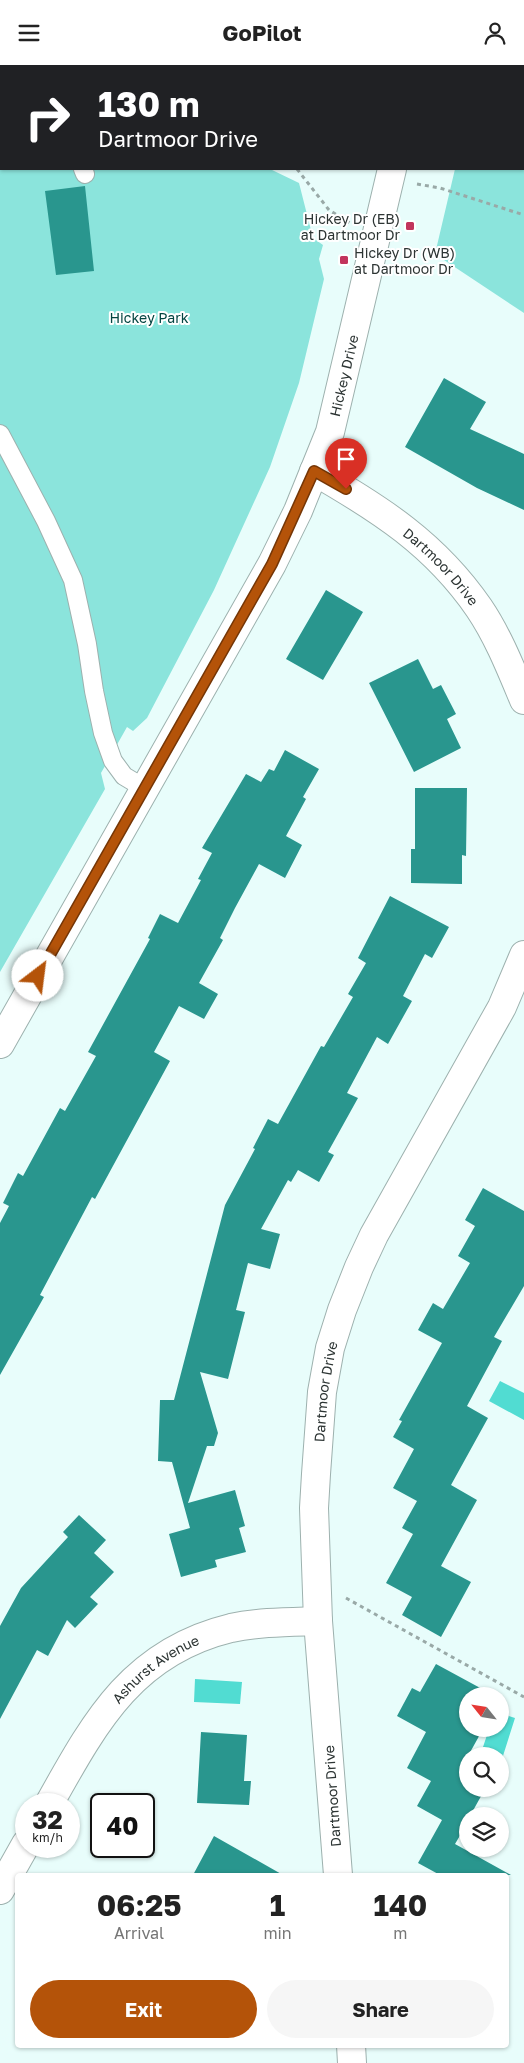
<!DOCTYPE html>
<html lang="en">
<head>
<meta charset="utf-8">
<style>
	:root { --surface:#fff; --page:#f6f6f6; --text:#222; --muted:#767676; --accent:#b45309 }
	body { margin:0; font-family:"Golos Text",sans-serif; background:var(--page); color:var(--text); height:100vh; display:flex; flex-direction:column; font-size:19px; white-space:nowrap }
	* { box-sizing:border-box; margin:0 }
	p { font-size:16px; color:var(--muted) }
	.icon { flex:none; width:28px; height:28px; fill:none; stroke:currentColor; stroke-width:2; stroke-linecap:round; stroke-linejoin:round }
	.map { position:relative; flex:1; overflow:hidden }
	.details { position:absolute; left:15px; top:1808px; width:494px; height:175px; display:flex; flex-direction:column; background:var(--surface); border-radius:5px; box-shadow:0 1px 4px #0004 }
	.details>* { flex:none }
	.top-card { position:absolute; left:0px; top:0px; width:525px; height:105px; box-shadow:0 1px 4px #0004; background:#202124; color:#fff; overflow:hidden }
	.needle { width:32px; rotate:300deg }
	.buttons { position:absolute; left:459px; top:1622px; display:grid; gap:10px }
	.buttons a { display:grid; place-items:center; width:50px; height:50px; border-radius:50%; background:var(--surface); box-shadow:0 1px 4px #0004; font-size:25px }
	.speed { position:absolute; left:15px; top:1728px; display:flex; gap:10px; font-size:25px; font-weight:700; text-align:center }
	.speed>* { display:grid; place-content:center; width:65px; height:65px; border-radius:50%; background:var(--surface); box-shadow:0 1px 4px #0004; line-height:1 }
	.speed small { font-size:12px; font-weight:400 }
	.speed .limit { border:2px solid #111; border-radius:8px; background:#fff; color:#111 }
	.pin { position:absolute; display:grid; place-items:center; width:42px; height:42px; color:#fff; margin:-51px -21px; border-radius:50% 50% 50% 0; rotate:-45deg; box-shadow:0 0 5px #0007 }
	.pin .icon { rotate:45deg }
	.me { position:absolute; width:55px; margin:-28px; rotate:30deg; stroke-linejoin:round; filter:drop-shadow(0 0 4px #0008) }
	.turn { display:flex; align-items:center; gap:18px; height:105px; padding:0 15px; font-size:22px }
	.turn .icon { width:65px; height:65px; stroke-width:2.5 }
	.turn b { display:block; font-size:35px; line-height:42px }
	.eta { display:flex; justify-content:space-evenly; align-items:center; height:85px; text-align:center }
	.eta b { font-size:30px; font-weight:700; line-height:35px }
	.action { display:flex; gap:10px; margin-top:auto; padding:10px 15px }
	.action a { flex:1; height:58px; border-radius:30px; background:var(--accent); color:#fff; font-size:20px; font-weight:700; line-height:58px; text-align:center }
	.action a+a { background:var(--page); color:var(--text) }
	header { display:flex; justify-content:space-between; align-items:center; height:65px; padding:0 15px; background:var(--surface); font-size:22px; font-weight:700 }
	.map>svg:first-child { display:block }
	.green { fill:#8be4dc }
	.water { fill:#51dcd2 }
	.building { fill:#29968e }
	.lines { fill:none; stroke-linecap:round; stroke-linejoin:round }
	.lane-casing { stroke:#9db1ae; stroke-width:20 }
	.street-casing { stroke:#9db1ae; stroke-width:30 }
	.secondary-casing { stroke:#9db1ae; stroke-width:30 }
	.path { stroke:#99a9a7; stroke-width:3; stroke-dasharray:4 4; stroke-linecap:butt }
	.lane { stroke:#fff; stroke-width:18 }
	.street { stroke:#fff; stroke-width:28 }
	.secondary { stroke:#fff; stroke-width:28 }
	.route-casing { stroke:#753606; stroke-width:12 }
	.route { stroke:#b45309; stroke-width:9 }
	.poi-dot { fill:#c2345d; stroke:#fff; stroke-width:2 }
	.labels { text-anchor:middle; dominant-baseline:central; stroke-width:4; stroke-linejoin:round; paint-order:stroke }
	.poi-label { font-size:14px; fill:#2d3534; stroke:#fff; text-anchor:end }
	.park-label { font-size:14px; fill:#034541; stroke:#fff }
	.street-label { font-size:14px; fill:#2d3534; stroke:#fff }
</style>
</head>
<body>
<header><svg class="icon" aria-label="menu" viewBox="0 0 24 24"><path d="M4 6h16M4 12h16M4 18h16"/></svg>GoPilot<svg class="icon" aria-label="person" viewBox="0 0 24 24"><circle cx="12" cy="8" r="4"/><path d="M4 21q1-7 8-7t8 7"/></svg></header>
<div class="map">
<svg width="524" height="1998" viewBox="0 0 524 1998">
	<rect width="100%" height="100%" fill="#e8fdfb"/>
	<path class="green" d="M0,0l55,1h-54v103h269l29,14 14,55 10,7 -4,14 5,20 -25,104 -29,84 -56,123 -67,128 -14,13 -6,-4 -26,46 4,16 -105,183z
		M145,0h232l-230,1z
		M479,0h45v248l-89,-59 20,-85h69v-103z"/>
	<path class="water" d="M500,1316l24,12v27l-35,-19z
		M195,1614l47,3 -2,22 -46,-2z
		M500,1648l15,5 -13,41 -2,-3 -19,-3 8,-24h11z"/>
	<path class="building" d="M85,121l9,85 -38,4 -11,-84z
		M444,313l42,24 -16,27 54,25v56l-47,-22 -72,-41z
		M326,525l37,22 -40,68 -37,-21z
		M418,594l15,30 8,-4 15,29 -9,5 14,29 -47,24 -45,-89z
		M285,685l34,19 -16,28 3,2 -20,37 16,9 -17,33 -26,-14 -24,44 -15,30 3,2 -24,43 19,11 -14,25 -25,-13 -25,46 16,9 -75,138 -3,-2 -52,98 4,2 -44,78v-152l9,-17 -6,-3 15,-30 5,3 37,-68 5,3 31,-55 -8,-4 62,-113 -2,-1 12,-24 18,9 23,-43 -3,-1 14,-26 -10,-5 44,-74 15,8 8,-13 5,2z
		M415,723h52l-1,68 -4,-1v29l-51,-1v-34h4z
		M390,831l59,31 -17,31 -7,-4 -22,42 9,5 -24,43 -11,-7 -30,56 11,5 -30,54 6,3 -15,27 -21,-12 -7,12 -3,-2 -27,49 19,5 -10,35 -22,-6 -12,47 9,2 -17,67 -28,-7 18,61 -4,13h-7l-19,57 47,-13 10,36 -6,2 7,24 -31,8 2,7 -36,10 -12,-43 21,-6 -18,-66 -14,-1 2,-61h14l51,-195 30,-56 -2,-1 15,-29 10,5 43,-78 3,1 29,-50 -5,-3 18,-31 -8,-5z
		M483,1123l41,23v75l-30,51 8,4 -35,65 21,12 -37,67 26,15 -36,66 30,16 -30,55 -39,-22 10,-18 -26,-14 27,-49 -11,-6 15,-27 -24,-13 21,-39 -21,-12 9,-16 -3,-1 43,-77 -24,-13 15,-27 10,6 27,-46 -12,-7 17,-30 -10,-6z
		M79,1450l27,25 -12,13 20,19 -24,25 8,7 -23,24 -8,-8 -19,36 -11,-6 -37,69v-93l21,-38 47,-51 -5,-5z
		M436,1599l59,32h-27v33h15l-15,27v33h17l-15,27h-2v6l-13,22 56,31h-71l-22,-12 24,-43 -25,-14 14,-25 -24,-13 19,-36 -29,-16 15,-28 8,4z
		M201,1667l46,3 -3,46h7l-2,24 -52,-2z
		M214,1771l69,39h-90z"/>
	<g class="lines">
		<g class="lane-casing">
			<path id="lane" d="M0,8l1,1
				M83,104l2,5
				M0,369l46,87 27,59 14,64 7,47 9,42 10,28 11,15 20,12"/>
		</g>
		<g class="street-casing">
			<g id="street">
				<path id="s1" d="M314,406c66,38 121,73 165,137 19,28 32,61 45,92"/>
				<path id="s2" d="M49,1739c46,-82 83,-152 182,-176 28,-6 58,-6 87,-7"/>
				<path id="s3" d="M338,1810l-20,-254 -4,-113 2,-34 6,-82 8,-44 12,-38 17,-43 15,-32 128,-228 22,-52"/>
				<path d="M0,1825l26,-46"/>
				<path d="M351,1980l1,18"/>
			</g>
		</g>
		<g class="secondary-casing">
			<g id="secondary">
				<path d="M415,1v-1"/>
				<path id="s4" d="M0,979l272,-480 26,-53 32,-79 62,-263"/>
			</g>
		</g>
		<path class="path" d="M209,0l1,1
			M44,1l1,-1
			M297,104l32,41 21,13
			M417,119l23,4 84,27
			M346,1533l178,99"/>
		<use href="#lane" class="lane"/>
		<use href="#street" class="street"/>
		<use href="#secondary" class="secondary"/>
	</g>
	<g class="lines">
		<g class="route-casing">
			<path id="route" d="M38,911l234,-412 42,-93 32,18"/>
		</g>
		<use href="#route" class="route"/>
	</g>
	<g class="poi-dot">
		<rect x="405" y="156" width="10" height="10" rx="2.5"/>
		<rect x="339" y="190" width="10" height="10" rx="2.5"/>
	</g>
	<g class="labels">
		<g class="poi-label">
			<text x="400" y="153">Hickey Dr (EB)<tspan x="400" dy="16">at Dartmoor Dr</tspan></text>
			<text x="354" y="187" text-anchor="start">Hickey Dr (WB)<tspan x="354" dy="16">at Dartmoor Dr</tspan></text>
		</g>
		<g class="park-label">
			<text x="149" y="252">Hickey Park</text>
		</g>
		<g class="street-label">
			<text stroke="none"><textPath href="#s4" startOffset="754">Hickey Drive</textPath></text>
			<text stroke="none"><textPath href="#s1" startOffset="160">Dartmoor Drive</textPath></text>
			<text stroke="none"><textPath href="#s3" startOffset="485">Dartmoor Drive</textPath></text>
			<text stroke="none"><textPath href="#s2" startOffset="175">Ashurst Avenue</textPath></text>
			<text transform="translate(332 1731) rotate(-94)">Dartmoor Drive</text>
		</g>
	</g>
</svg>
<div class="buttons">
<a><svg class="needle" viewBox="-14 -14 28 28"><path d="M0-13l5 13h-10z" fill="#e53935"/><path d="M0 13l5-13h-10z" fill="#767676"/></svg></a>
<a><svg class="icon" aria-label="search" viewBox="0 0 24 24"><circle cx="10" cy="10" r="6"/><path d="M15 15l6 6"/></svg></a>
<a><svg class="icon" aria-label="layers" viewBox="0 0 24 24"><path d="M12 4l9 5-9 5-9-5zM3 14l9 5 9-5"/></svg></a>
</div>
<div class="speed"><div>32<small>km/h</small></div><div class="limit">40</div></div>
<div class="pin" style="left:346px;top:424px;background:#d93025"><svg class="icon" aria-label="arrive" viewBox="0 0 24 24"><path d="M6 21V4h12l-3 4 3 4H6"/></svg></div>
<svg class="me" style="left:38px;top:911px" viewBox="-20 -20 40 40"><circle r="19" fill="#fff"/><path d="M0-13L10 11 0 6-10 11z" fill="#b45309"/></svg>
<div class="top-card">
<div class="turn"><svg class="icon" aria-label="right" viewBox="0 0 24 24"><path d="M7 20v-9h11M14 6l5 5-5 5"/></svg><div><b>130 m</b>Dartmoor Drive</div></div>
</div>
<section class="details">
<div class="eta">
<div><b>06:25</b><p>Arrival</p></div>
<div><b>1</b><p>min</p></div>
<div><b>140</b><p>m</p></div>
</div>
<div class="action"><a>Exit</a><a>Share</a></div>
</section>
</div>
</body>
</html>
